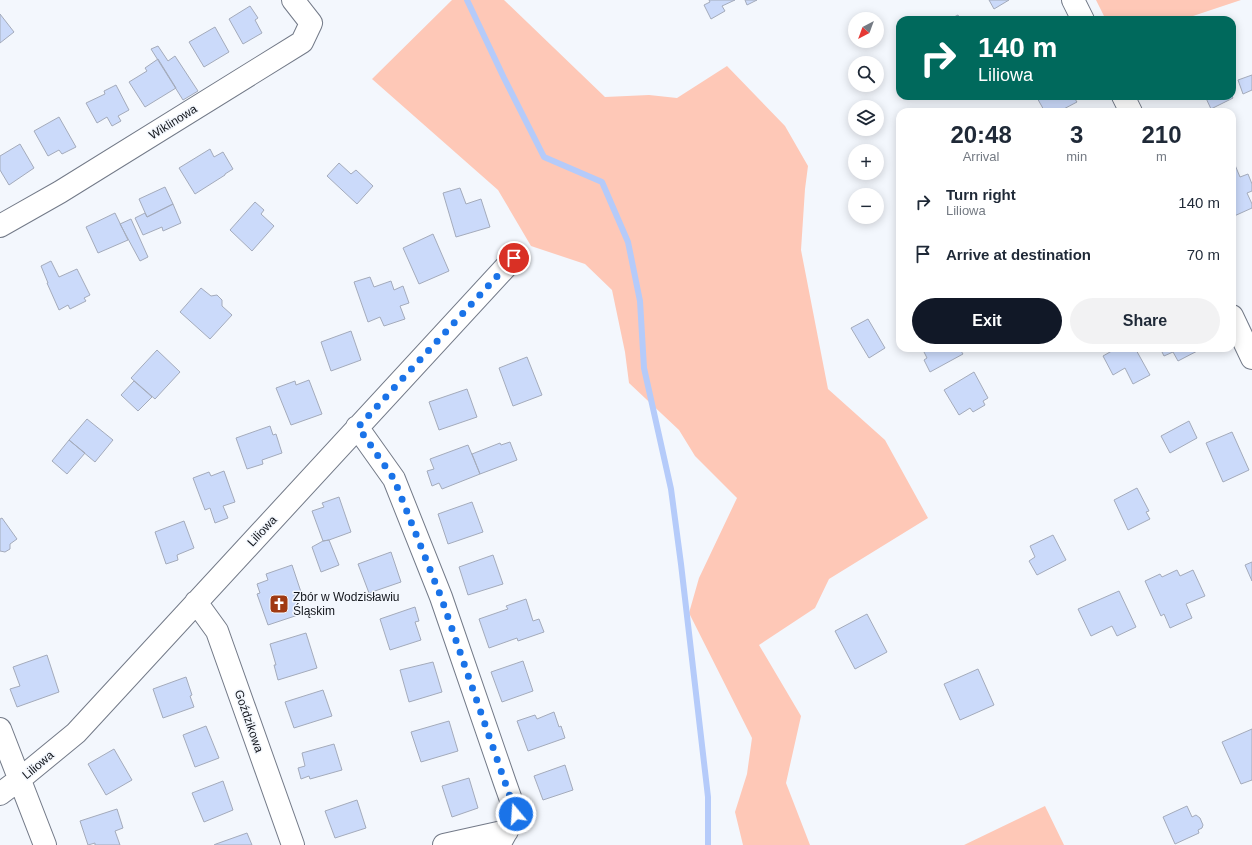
<!DOCTYPE html>
<html lang="en">
<head>
<meta charset="utf-8">
<style>
	:root { --surface:#fff; --page:#f2f2f3; --text:#1f2937; --muted:#747a83; --accent:#111827 }
	body { margin:0; font-family:Helvetica,sans-serif; background:var(--page); color:var(--text); height:100vh; display:flex; flex-direction:column; font-size:15px; white-space:nowrap }
	* { box-sizing:border-box; margin:0 }
	p { font-size:13px; color:var(--muted) }
	.icon { flex:none; width:22px; height:22px; fill:none; stroke:currentColor; stroke-width:2; stroke-linecap:round; stroke-linejoin:round }
	.map { position:relative; flex:1; overflow:hidden }
	.side { position:absolute; left:896px; top:108px; width:340px; height:244px; display:flex; flex-direction:column; background:var(--surface); border-radius:12px; box-shadow:0 2px 10px #0003 }
	.side>* { flex:none }
	.banner { position:absolute; left:896px; top:16px; width:340px; height:84px; border-radius:12px; box-shadow:0 2px 10px #0003; background:#00695c; color:#fff; overflow:hidden }
	.needle { width:26px; rotate:221deg }
	.fabs { position:absolute; left:848px; top:12px; display:grid; gap:8px }
	.fabs a { display:grid; place-items:center; width:36px; height:36px; border-radius:50%; background:var(--surface); box-shadow:0 2px 10px #0003; font-size:20px }
	.pin { position:absolute; display:grid; place-items:center; width:34px; height:34px; color:#fff; margin:-17px; border:2px solid #fff; border-radius:50%; box-shadow:0 1px 4px #0007 }
	.me { position:absolute; width:44px; margin:-22px; rotate:342deg; stroke-linejoin:round; filter:drop-shadow(0 0 3px #0008) }
	.turn { display:flex; align-items:center; gap:14px; height:84px; padding:0 16px; font-size:18px }
	.turn .icon { width:52px; height:52px; stroke-width:2.5 }
	.turn b { display:block; font-size:28px; line-height:34px }
	.eta { display:flex; justify-content:space-evenly; align-items:center; height:68px; text-align:center }
	.eta b { font-size:24px; font-weight:700; line-height:28px }
	.action { display:flex; gap:8px; margin-top:auto; padding:8px 16px }
	.action a { flex:1; height:46px; border-radius:24px; background:var(--accent); color:#fff; font-size:16px; font-weight:700; line-height:46px; text-align:center }
	.action a+a { background:var(--page); color:var(--text) }
	ul { padding:0; list-style:none }
	li { display:flex; align-items:center; gap:12px; height:52px; padding:0 16px }
	li div { flex:1 }
	li b { display:block; font-size:15px }
	li em { font-style:normal }
	.map>svg:first-child { display:block }
	.green { fill:#fec8b7 }
	.lines { fill:none; stroke-linecap:round; stroke-linejoin:round }
	.stream { stroke:#b5cbfa; stroke-width:6 }
	.building { fill:#cbdafa; stroke:#a4abbb }
	.minor-casing { stroke:#737a88; stroke-width:24 }
	.minor { stroke:#fff; stroke-width:22 }
	.route { stroke:#1a73e8; stroke-width:7; stroke-dasharray:0 12.6 }
	.labels { text-anchor:middle; dominant-baseline:central; stroke-width:3; stroke-linejoin:round; paint-order:stroke }
	.street-label { font-size:12px; fill:#12151b; stroke:#f3f7fd }
	.poi-label { font-size:12px; fill:#12151b; stroke:#f3f7fd; text-anchor:start }
</style>
</head>
<body>
<div class="map">
<svg width="1252" height="845" viewBox="0 0 1252 845">
	<rect width="100%" height="100%" fill="#f3f7fd"/>
	<path class="green" d="M452,0h52l101,97 44,-2 28,3 50,-32 58,60 23,40 -3,23 -4,61 27,139 57,51 43,78 -99,61 -14,29 -56,37 42,71 -15,67 24,62h-67l-8,-33 12,-38 5,-36 -63,-125 10,-35 38,-80 -42,-42 -16,-26 -50,-47 -4,-31 -13,-62 -27,-26 -54,-18 -33,-56 -126,-111z
		M1096,0h145l-60,20h-75z
		M1045,806l19,39h-100z"/>
	<g class="lines">
		<path class="stream" d="M467,0l37,78 40,79 58,25 26,60 12,59 4,67 27,121 10,75 27,233v48"/>
	</g>
	<path class="building" d="M709,0h26l-13,6 3,5 -14,8 -7,-14 6,-3z
		M745,0h12l-10,5z
		M989,0h20l-15,9z
		M250,6l8,12 -3,2 7,13 -19,11 -14,-25z
		M0,14l14,18 -14,11z
		M958,15l3,5h-13z
		M215,27l14,25 -25,15 -15,-25z
		M158,46l10,15 7,-5 23,35 -15,9 -32,-51z
		M158,59l18,29 -31,19 -16,-25 18,-11 -2,-3z
		M1252,75v15l-9,4 -5,-14z
		M116,85l13,25 -11,6 3,5 -9,5 -5,-9 -10,6 -11,-20 19,-9 -1,-3z
		M1036,96h37l4,6 -19,10h-13z
		M1205,96h27l1,2 -22,11z
		M59,117l17,30 -14,7 -3,-4 -11,6 -14,-25z
		M20,144l14,24 -25,17 -9,-15v-14z
		M210,149l4,8 9,-5 10,17 -8,5v1l-30,19 -16,-26z
		M339,163l12,11 5,-4 17,16 -16,18 -30,-28z
		M1235,165l5,12 8,-3 4,10v7l-5,2 5,11v4l-20,9v-50z
		M165,187l8,17 -26,13 -8,-18z
		M460,188l6,16 15,-5 9,28 -34,10 -13,-44z
		M255,202l9,8 -3,4 13,12 -22,25 -22,-21z
		M173,204l8,19 -18,8 -1,-4 -19,8 -8,-17 10,-5 2,4z
		M115,213l13,27 -30,13 -12,-26z
		M131,219l17,38 -8,4 -20,-37z
		M433,234l16,37 -30,13 -16,-36z
		M51,261l8,16 18,-8 13,26 -6,3 2,3 -16,8 -2,-4 -9,5 -12,-27h1l-7,-17z
		M370,277l4,10 17,-6 3,9 9,-4 6,17 -9,3 5,13 -21,7 -4,-9 -12,5 -14,-40z
		M201,288l10,8 6,-1 5,5v6l10,9 -22,24 -30,-27z
		M868,319l17,29 -16,10 -18,-30z
		M351,331l10,29 -30,11 -10,-29z
		M922,348h37l4,6 -33,18 -6,-12 3,-2z
		M1117,348h18l15,27 -17,9 -8,-16 -12,7 -10,-19z
		M1160,348h43l-25,13 -5,-9 -9,4z
		M157,350l23,22 -25,27 -24,-21z
		M527,357l15,38 -29,11 -14,-38z
		M974,372l14,26 -5,3 2,4 -12,7 -3,-4 -11,7 -15,-25z
		M309,380l13,34 -31,11 -15,-37 19,-7 1,4z
		M134,381l18,16 -14,14 -17,-16z
		M467,389l10,28 -38,13 -10,-28z
		M87,419l26,21 -18,22 -26,-22z
		M1189,421l8,17 -27,15 -9,-17z
		M270,426l3,9 3,-1 6,19 -20,7 1,4 -16,5 -11,-31z
		M1232,432l17,38 -26,12 -17,-39z
		M69,440l16,13 -18,21 -15,-13z
		M510,442l7,18 -37,14 -8,-20 28,-11 1,2z
		M468,445l12,29 -38,15 -3,-6 -7,3 -5,-15 7,-2 -4,-10z
		M224,471l11,31 -12,4 5,12 -13,5 -5,-15 -5,2 -12,-32 16,-6 2,4z
		M1137,488l12,23 -3,1 4,7 -22,11 -14,-30z
		M339,497l12,35 -22,8 -6,1 -11,-30 12,-4 -2,-4z
		M472,502l11,30 -35,12 -10,-30z
		M2,518l15,21 -7,5v5l-5,3 -5,-1v-32z
		M184,521l10,27 -17,7 1,5 -12,4 -11,-32z
		M1053,535l13,25 -29,15 -8,-14 6,-4 -5,-11z
		M329,540l10,25 -18,7 -9,-25 11,-6z
		M391,552l10,30 -32,11 -11,-29z
		M493,555l10,29 -35,11 -9,-28z
		M1252,562v19l-7,-16z
		M292,565l9,27 -7,3 7,19 -33,11 -11,-31 3,-1 -3,-9 11,-4 -2,-6z
		M1177,570l3,6 13,-6 12,26 -19,8 6,14 -22,10 -6,-14 -3,2 -16,-35 15,-7 2,3z
		M1119,591l17,36 -19,9 -5,-10 -21,10 -13,-27z
		M526,599l7,22 6,-2 5,13 -26,9 -1,-3 -28,10 -10,-29 29,-10 -2,-3z
		M415,607l4,14 -4,1 6,18 -31,10 -10,-31z
		M867,614l20,38 -32,17 -20,-38z
		M306,633l11,35 -39,12 -4,-15h2l-6,-21z
		M47,655l12,37 -42,15 -7,-18 10,-3 -7,-19z
		M523,661l10,30 -31,11 -11,-30z
		M433,662l9,30 -33,10 -9,-32z
		M978,669l16,36 -34,15 -16,-36z
		M186,677l6,18 -2,1 4,11 -31,11 -10,-29z
		M323,690l9,26 -38,12 -9,-26z
		M554,712l5,15 2,-1 4,12 -37,13 -11,-30 18,-6 2,4z
		M449,721l9,30 -37,11 -10,-30z
		M206,726l13,32 -24,9 -12,-32z
		M1252,729v51l-11,4 -19,-42z
		M334,744l8,26 -32,9 -1,-3 -8,3 -3,-11 7,-2 -3,-13z
		M114,749l18,31 -26,15 -18,-31z
		M565,765l8,25 -30,10 -9,-24z
		M469,778l9,30 -26,9 -10,-31z
		M223,781l10,29 -29,12 -12,-29z
		M357,800l9,28 -31,10 -10,-27z
		M1187,806l5,11 4,-2 4,3 3,7 -1,3 -4,2 1,3 -24,11 -12,-27z
		M117,809l6,19 -8,3 5,14h-25v-2l-7,2 -8,-24z
		M247,833l5,12h-38l2,-1z"/>
	<g class="lines">
		<g class="minor-casing">
			<path id="minor" d="M1073,0l10,20
				M1123,96l8,16
				M0,226l60,-34 242,-150 9,-19 -18,-23
				M1232,316l20,42
				M357,427l37,52 47,118 64,186 11,31 -17,31
				M196,602l21,29 76,214
				M0,729l45,116
				M0,794l20,-15 56,-46 438,-475
				M444,845l63,-14"/>
		</g>
		<use href="#minor" class="minor"/>
	</g>
	<g class="lines">
		<path class="route" d="M514,258l-156,169 36,52 47,118 75,217"/>
	</g>
	<defs>
		<g id="church-square" transform="scale(1)"><rect x="-9" y="-9" width="18" height="18" rx="4" fill="#a03a13" stroke="#f3f7fd"/><path d="M-1.2-6h2.4v3.5h3.3v2.4h-3.3V6h-2.4V-.1h-3.3v-2.4h3.3Z" fill="#fff"/></g>
	</defs>
	<g fill-rule="evenodd">
		<use href="#church-square" x="279" y="604"/>
	</g>
	<g class="labels">
		<g class="street-label">
			<text transform="translate(173 122) rotate(-32)">Wiklinowa</text>
			<text transform="translate(262 531) rotate(-47)">Liliowa</text>
			<text transform="translate(249 721) rotate(71)">Goździkowa</text>
			<text transform="translate(38 765) rotate(-40)">Liliowa</text>
		</g>
		<g class="poi-label">
			<text x="293" y="597">Zbór w Wodzisławiu<tspan x="293" dy="14">Śląskim</tspan></text>
		</g>
	</g>
</svg>
<div class="fabs">
<a><svg class="needle" viewBox="-14 -14 28 28"><path d="M0-13l5 13h-10z" fill="#e53935"/><path d="M0 13l5-13h-10z" fill="#747a83"/></svg></a>
<a><svg class="icon" aria-label="search" viewBox="0 0 24 24"><circle cx="10" cy="10" r="6"/><path d="M15 15l6 6"/></svg></a>
<a><svg class="icon" aria-label="layers" viewBox="0 0 24 24"><path d="M12 4l9 5-9 5-9-5zM3 14l9 5 9-5"/></svg></a>
<a>+</a>
<a>−</a>
</div>
<div class="pin" style="left:514px;top:258px;background:#d93025"><svg class="icon" aria-label="arrive" viewBox="0 0 24 24"><path d="M6 21V4h12l-3 4 3 4H6"/></svg></div>
<svg class="me" style="left:516px;top:814px" viewBox="-20 -20 40 40"><circle r="17" fill="#1a73e8" stroke="#fff" stroke-width="3"/><path d="M0-11L8 9 0 5-8 9z" fill="#fff"/></svg>
<div class="banner">
<div class="turn"><svg class="icon" aria-label="right" viewBox="0 0 24 24"><path d="M7 20v-9h11M14 6l5 5-5 5"/></svg><div><b>140 m</b>Liliowa</div></div>
</div>
<section class="side">
<div class="eta">
<div><b>20:48</b><p>Arrival</p></div>
<div><b>3</b><p>min</p></div>
<div><b>210</b><p>m</p></div>
</div>
<ul>
<li><svg class="icon" aria-label="right" viewBox="0 0 24 24"><path d="M7 20v-9h11M14 6l5 5-5 5"/></svg><div><b>Turn right</b><p>Liliowa</p></div><em>140 m</em></li>
<li><svg class="icon" aria-label="arrive" viewBox="0 0 24 24"><path d="M6 21V4h12l-3 4 3 4H6"/></svg><div><b>Arrive at destination</b></div><em>70 m</em></li>
</ul>
<div class="action"><a>Exit</a><a>Share</a></div>
</section>
</div>
</body>
</html>
